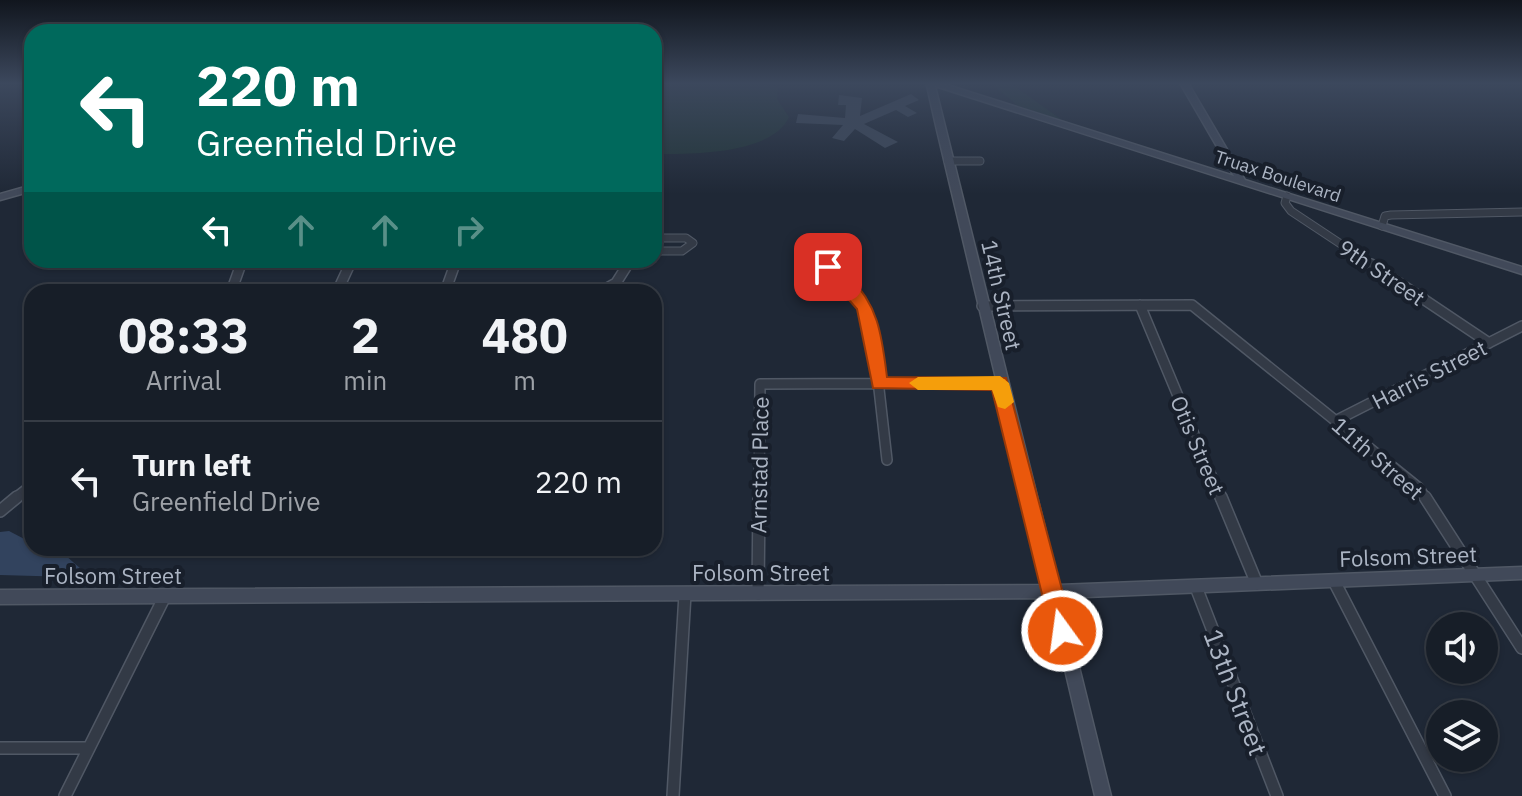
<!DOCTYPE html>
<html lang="en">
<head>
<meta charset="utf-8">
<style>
	:root { --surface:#171e28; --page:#242b34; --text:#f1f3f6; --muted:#9ea2a8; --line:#363c45 }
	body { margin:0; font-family:"IBM Plex Sans",sans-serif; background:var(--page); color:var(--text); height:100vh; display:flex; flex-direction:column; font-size:30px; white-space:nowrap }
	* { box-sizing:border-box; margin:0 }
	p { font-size:26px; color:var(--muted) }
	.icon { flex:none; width:44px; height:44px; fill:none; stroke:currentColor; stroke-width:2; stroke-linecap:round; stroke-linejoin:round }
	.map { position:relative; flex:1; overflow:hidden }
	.side { position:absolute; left:24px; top:284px; width:638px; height:272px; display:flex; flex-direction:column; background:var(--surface); border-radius:24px; box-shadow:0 2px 6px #0004,0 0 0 2px var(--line) }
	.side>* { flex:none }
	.banner { position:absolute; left:24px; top:24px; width:638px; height:244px; border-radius:24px; box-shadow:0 2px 6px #0004,0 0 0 2px var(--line); background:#00695c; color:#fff; overflow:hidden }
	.fabs { position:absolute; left:1426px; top:612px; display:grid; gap:16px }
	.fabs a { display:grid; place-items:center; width:72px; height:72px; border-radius:50%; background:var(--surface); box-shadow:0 2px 6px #0004,0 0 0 2px var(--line); font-size:40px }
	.pin { position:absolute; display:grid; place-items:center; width:68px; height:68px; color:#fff; margin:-34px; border-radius:16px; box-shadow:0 4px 12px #0006 }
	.me { position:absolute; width:88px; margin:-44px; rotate:346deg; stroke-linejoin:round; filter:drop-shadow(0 0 6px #0008) }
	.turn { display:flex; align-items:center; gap:28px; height:168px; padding:0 40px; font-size:36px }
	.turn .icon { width:104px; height:104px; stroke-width:2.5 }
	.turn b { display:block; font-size:56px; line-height:68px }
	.lanes { display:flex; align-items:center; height:76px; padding:0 40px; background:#0003; justify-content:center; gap:40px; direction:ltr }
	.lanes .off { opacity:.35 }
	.eta { display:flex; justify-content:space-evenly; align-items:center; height:136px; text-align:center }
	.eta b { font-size:48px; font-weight:700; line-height:56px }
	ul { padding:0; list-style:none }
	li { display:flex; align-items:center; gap:24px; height:120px; padding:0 40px; border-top:2px solid var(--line) }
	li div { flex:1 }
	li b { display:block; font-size:30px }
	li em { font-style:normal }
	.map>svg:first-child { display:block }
	.green { fill:#213437 }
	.water { fill:#32435e }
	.building { fill:#3d4859 }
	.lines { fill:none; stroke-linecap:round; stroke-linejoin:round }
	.street-far2-casing { stroke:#505865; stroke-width:9 }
	.street-far1-casing { stroke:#505865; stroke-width:12 }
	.street-casing { stroke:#505865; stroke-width:14 }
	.secondary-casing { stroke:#505865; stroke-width:3 }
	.street-far2 { stroke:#333a46; stroke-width:7 }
	.street-far1 { stroke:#333a46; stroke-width:9 }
	.street { stroke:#333a46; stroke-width:11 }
	.secondary { fill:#414959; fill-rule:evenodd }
	.route { fill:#ea580c; stroke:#983908; stroke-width:2 }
	.slow { fill:#f59e0b }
	.labels { text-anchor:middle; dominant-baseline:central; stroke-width:8; stroke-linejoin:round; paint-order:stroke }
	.far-street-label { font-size:18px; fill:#acb5c4; stroke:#181f2b }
	.street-label { font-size:22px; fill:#acb5c4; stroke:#181f2b }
	.near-street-label { font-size:26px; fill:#acb5c4; stroke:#181f2b }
</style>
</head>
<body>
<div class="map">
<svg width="1522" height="796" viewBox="0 0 1522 796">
	<rect width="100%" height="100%" fill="#1f2836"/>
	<path class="green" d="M654,83h102l22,4 -1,12 12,18c-17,38 -99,37 -135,37z
		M991,83h19l52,37 -44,-14z"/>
	<path class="water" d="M9,531l23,12v5l33,7 16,14 -10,8 -71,-2v-43z"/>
	<path class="building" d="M911,94l8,6 -14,6 12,7 -9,4 -12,-7 -32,14 34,18 -13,6 -30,-19 -11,12 -12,-3 11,-13 -47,-2 2,-9 47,4 1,-13h-8l1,-10 23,3 -2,18z"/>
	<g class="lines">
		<g class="street-far2-casing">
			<path id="street-far2" d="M948,161h32
				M1287,196l-2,7 6,8 83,55
				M1382,226l3,-10 6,-1 131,-3
				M654,238h32l7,5 -11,8h-28
				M240,266l2,-6
				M349,266l3,-6
				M454,266l2,-6
				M627,266l4,-6"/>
		</g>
		<g class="street-far1-casing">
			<path id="street-far1" d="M1371,264l118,79
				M828,267l27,26 17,34 15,133
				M231,292l10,-28
				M337,292l13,-28
				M445,292l10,-28
				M600,292l16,-9 12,-19
				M1140,305l81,194
				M982,306l210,-1 227,183 7,11
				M1335,421l187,-95
				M14,499l18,-14
				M759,499l1,-115 240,-1"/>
		</g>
		<g class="street-casing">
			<path id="street" d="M1221,497l36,87
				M1425,497l97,151
				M0,511l17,-14
				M1334,581l111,215
				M1196,587l81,209
				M758,594l1,-97
				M0,748h89
				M65,796l100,-200
				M673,796l12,-202"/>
		</g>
		<g class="secondary-casing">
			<path id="secondary" d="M929,83h12l293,93 -54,-93h8l57,97 277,87v7l-587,-188 124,499 463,-18v12l-460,19 49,198h-16l-47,-198 -1048,6v-14l1045,-5 -109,-459 -9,-40z
				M32,185v6l-32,9v-6z"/>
		</g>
		<use href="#street-far2" class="street-far2"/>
		<use href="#street-far1" class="street-far1"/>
		<use href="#street" class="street"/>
		<use href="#secondary" class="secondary"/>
	</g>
	<linearGradient id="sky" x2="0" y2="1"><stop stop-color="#11161e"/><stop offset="0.43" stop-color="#3c485d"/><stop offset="1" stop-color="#3c485d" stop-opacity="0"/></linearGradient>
	<rect width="1522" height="194" fill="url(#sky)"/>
	<path class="route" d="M828,262c9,3 14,9 21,15 30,28 33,61 38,100l119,1 67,253 -3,8 -8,3 -8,-3 -3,-8 -59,-241 -119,-2 -16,-79 -37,-42z"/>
	<path class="slow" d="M1000,376l9,7 5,19 -9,7 -7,-2 -6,-17h-74l-9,-7 9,-6z"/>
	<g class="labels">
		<g class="far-street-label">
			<text transform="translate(1278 176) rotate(18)">Truax Boulevard</text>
		</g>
		<g class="street-label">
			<text transform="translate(1382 272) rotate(34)">9th Street</text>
			<text transform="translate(1002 295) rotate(77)">14th Street</text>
			<text transform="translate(1429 374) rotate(-27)">Harris Street</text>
			<text transform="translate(1198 445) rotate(67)">Otis Street</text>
			<text transform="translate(1378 458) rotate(41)">11th Street</text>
			<text transform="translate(759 465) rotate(-89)">Arnstad Place</text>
			<text transform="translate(1408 556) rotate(-2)">Folsom Street</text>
			<text x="761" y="572">Folsom Street</text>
			<text x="113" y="575">Folsom Street</text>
		</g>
		<g class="near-street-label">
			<text transform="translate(1236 692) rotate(69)">13th Street</text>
		</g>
	</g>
</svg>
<div class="fabs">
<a><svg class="icon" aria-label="sound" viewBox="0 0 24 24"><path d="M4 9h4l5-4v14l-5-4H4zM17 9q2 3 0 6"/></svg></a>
<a><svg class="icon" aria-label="layers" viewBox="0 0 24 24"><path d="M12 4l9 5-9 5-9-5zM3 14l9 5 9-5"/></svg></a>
</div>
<div class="pin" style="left:828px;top:267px;background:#d93025"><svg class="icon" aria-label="arrive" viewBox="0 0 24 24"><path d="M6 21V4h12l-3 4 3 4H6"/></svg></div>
<svg class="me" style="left:1062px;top:631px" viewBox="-20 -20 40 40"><circle r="17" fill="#ea580c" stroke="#fff" stroke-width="3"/><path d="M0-11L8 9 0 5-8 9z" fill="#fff"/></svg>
<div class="banner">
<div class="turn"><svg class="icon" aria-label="left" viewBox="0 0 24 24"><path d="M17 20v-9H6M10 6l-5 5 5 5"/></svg><div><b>220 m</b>Greenfield Drive</div></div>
<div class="lanes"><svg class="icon" aria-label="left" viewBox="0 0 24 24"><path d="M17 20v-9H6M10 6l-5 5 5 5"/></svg><svg class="icon off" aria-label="ahead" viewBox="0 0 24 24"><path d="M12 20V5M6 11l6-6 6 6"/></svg><svg class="icon off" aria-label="ahead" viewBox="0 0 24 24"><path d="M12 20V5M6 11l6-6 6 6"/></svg><svg class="icon off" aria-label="right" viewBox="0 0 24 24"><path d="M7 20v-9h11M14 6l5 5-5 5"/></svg></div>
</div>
<section class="side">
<div class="eta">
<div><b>08:33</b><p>Arrival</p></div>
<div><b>2</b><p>min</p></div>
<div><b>480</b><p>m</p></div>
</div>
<ul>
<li><svg class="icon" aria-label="left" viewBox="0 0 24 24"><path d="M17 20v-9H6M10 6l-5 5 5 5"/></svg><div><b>Turn left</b><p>Greenfield Drive</p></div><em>220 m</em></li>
</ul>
</section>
</div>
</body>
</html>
